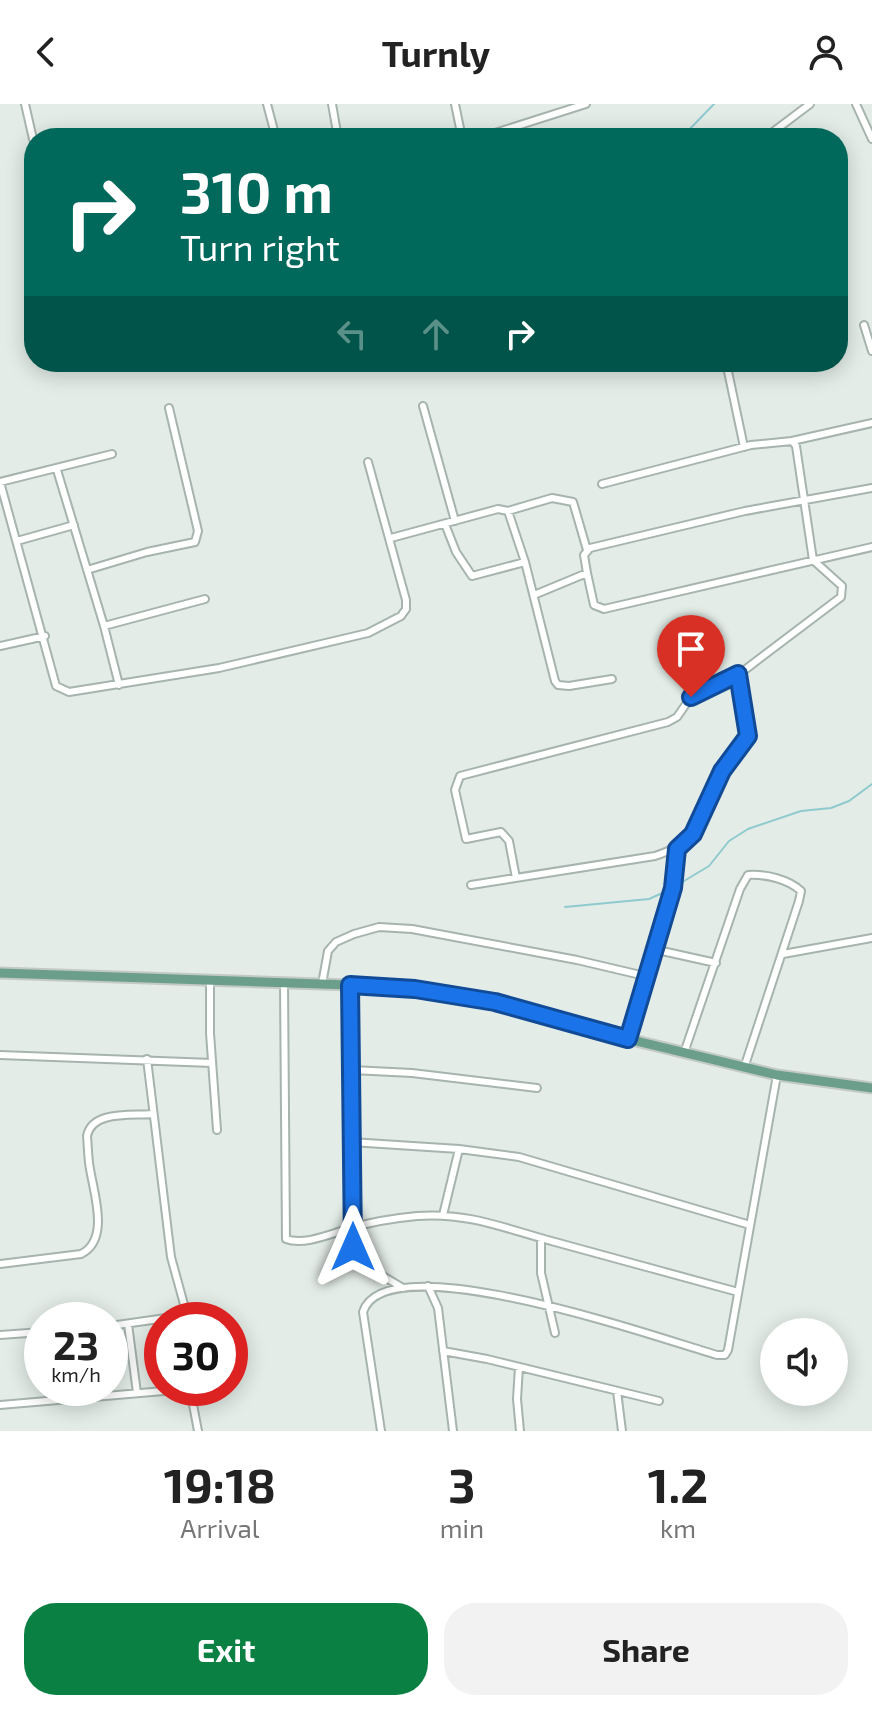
<!DOCTYPE html>
<html lang="en">
<head>
<meta charset="utf-8">
<style>
	:root { --surface:#fff; --page:#f2f2f2; --text:#222; --muted:#767676; --accent:#0b8043 }
	body { margin:0; font-family:"Exo 2",sans-serif; background:var(--page); color:var(--text); height:100vh; display:flex; flex-direction:column; font-size:30px; white-space:nowrap }
	* { box-sizing:border-box; margin:0 }
	p { font-size:26px; color:var(--muted) }
	.icon { flex:none; width:44px; height:44px; fill:none; stroke:currentColor; stroke-width:2; stroke-linecap:round; stroke-linejoin:round }
	.map { position:relative; height:1327px; overflow:hidden }
	.sheet { display:flex; flex-direction:column; background:var(--surface); flex:1 }
	.sheet>* { flex:none }
	.banner { position:absolute; left:24px; top:24px; width:824px; height:244px; border-radius:32px; box-shadow:0 4px 20px #0003; background:#00695c; color:#fff; overflow:hidden }
	.tools { position:absolute; left:760px; top:1214px; display:grid; gap:16px }
	.tools a { display:grid; place-items:center; width:88px; height:88px; border-radius:50%; background:var(--surface); box-shadow:0 4px 20px #0003; font-size:40px }
	.speed { position:absolute; left:24px; top:1198px; display:flex; gap:16px; font-size:40px; font-weight:700; text-align:center }
	.speed>* { display:grid; place-content:center; width:104px; height:104px; border-radius:50%; background:var(--surface); box-shadow:0 4px 20px #0003; line-height:1 }
	.speed small { font-size:20px; font-weight:400 }
	.speed .limit { border:12px solid #d22; background:#fff; color:#111 }
	.pin { position:absolute; display:grid; place-items:center; width:68px; height:68px; color:#fff; margin:-82px -34px; border-radius:50% 50% 50% 0; rotate:-45deg; box-shadow:0 0 8px #0007 }
	.pin .icon { rotate:45deg }
	.me { position:absolute; width:88px; margin:-44px; rotate:0deg; stroke-linejoin:round; filter:drop-shadow(0 0 6px #0008) }
	.turn { display:flex; align-items:center; gap:28px; height:168px; padding:0 24px; font-size:36px }
	.turn .icon { width:104px; height:104px; stroke-width:2.5 }
	.turn b { display:block; font-size:56px; line-height:68px }
	.lanes { display:flex; align-items:center; height:76px; padding:0 24px; background:#0003; justify-content:center; gap:40px; direction:ltr }
	.lanes .off { opacity:.35 }
	.eta { display:flex; justify-content:space-evenly; align-items:center; height:136px; text-align:center }
	.eta b { font-size:48px; font-weight:700; line-height:56px }
	.cta { display:flex; gap:16px; margin-top:auto; padding:16px 24px }
	.cta a { flex:1; height:92px; border-radius:32px; background:var(--accent); color:#fff; font-size:32px; font-weight:700; line-height:92px; text-align:center }
	.cta a+a { background:var(--page); color:var(--text) }
	header { display:flex; justify-content:space-between; align-items:center; height:104px; padding:0 24px; background:var(--surface); font-size:36px; font-weight:700 }
	.map>svg:first-child { display:block }
	.lines { fill:none; stroke-linecap:round; stroke-linejoin:round }
	.stream { stroke:#8fcace; stroke-width:2 }
	.street-casing { stroke:#a6b4ad; stroke-width:10 }
	.primary-casing { stroke:#c2c9c6; stroke-width:13 }
	.street { stroke:#fff; stroke-width:6 }
	.primary { stroke:#6b9f8c; stroke-width:9 }
	.route-casing { stroke:#114b97; stroke-width:20 }
	.route { stroke:#1a73e8; stroke-width:14 }
</style>
</head>
<body>
<header><svg class="icon" aria-label="back" viewBox="0 0 24 24"><path d="M15 5l-7 7 7 7"/></svg>Turnly<svg class="icon" aria-label="person" viewBox="0 0 24 24"><circle cx="12" cy="8" r="4"/><path d="M4 21q1-7 8-7t8 7"/></svg></header>
<div class="map">
<svg width="872" height="1327" viewBox="0 0 872 1327">
	<rect width="100%" height="100%" fill="#e3ece7"/>
	<g class="lines">
		<path class="stream" d="M681,34l33,-34
			M674,783l35,-21 20,-25 19,-12 53,-18 30,-3 18,-7 23,-17
			M565,803l84,-8 20,-9"/>
		<g class="street-casing">
			<path id="street" d="M25,0l8,35
				M267,0l9,34
				M332,0l6,34
				M455,0l7,34
				M856,0l16,35
				M479,34l107,-34
				M765,34l45,-34
				M864,221l8,26
				M726,258l18,85
				M423,302l32,115
				M792,337l80,-18
				M112,350l-112,28 56,204 13,6 150,-24 149,-35 33,-17 5,-7v-9l-38,-138
				M57,366l47,156 15,59
				M508,407l44,-13 21,4 14,48
				M445,420l11,28 16,24 53,-14
				M391,434l107,-29 10,2 17,51 30,119 3,4 11,1 43,-7
				M17,437l57,-16
				M87,466l60,-18 48,-10 3,-11 -29,-123
				M587,469l7,32 10,4 268,-62
				M534,491l53,-22 -3,-18 6,-7 155,-37 127,-23
				M104,522l101,-27
				M0,542l45,-10
				M516,774l-7,-37 -8,-9 -35,7 -11,-49 5,-14 208,-54 9,-5 14,-20 51,-25 99,-75 1,-11 -29,-26 -17,-114 -4,-5 -41,4 -149,39
				M471,781l184,-29c51,-16 44,-44 67,-84 7,-13 20,-22 26,-36l-10,-62
				M653,845l63,14
				M783,850l89,-16
				M210,876v53l7,97
				M284,879l2,256c19,7 46,-6 65,-11 20,-6 45,-10 66,-12 52,-4 89,13 138,26 61,17 122,33 183,50
				M322,880l6,-33 8,-9 18,-8 25,-7 33,2 165,31 68,16
				M350,881l3,262 8,16 42,25
				M628,935l45,-151 4,-39
				M684,949l56,-164 8,-14c18,-1 40,4 53,16l-2,10 -55,167
				M0,951l212,8
				M352,966l60,3 125,15
				M351,1038l108,7 60,8 231,68
				M443,1111l16,-66
				M541,1134v35l14,60
				M0,1160l81,-10c29,-14 13,-60 9,-85 -2,-10 -2,-22 -3,-33 5,-26 45,-20 66,-22
				M428,1182l10,22 15,123
				M128,1220l9,69
				M110,1222l70,-10 5,-8 -14,-51 -24,-198
				M0,1231l42,-3
				M443,1247l44,8 172,42
				M519,1263l-2,32 3,32
				M617,1287l5,40
				M0,1301l187,-16 4,5 7,37
				M381,1327l-18,-119c22,-71 301,28 354,43h8l3,-5 49,-275"/>
		</g>
		<g class="primary-casing">
			<path id="primary" d="M0,869l350,12 103,9 78,16 97,29 149,36 95,13"/>
		</g>
		<use href="#street" class="street"/>
		<use href="#primary" class="primary"/>
	</g>
	<g class="lines">
		<g class="route-casing">
			<path id="route" d="M353,1143l-3,-262 65,4 80,13 133,37 45,-151 4,-39 16,-15 29,-63 26,-35 -10,-62 -47,23"/>
		</g>
		<use href="#route" class="route"/>
	</g>
</svg>
<div class="tools">
<a><svg class="icon" aria-label="sound" viewBox="0 0 24 24"><path d="M4 9h4l5-4v14l-5-4H4zM17 9q2 3 0 6"/></svg></a>
</div>
<div class="speed"><div>23<small>km/h</small></div><div class="limit">30</div></div>
<div class="pin" style="left:691px;top:593px;background:#d93025"><svg class="icon" aria-label="arrive" viewBox="0 0 24 24"><path d="M6 21V4h12l-3 4 3 4H6"/></svg></div>
<svg class="me" style="left:353px;top:1143px" viewBox="-20 -20 40 40"><path d="M0-17L14 15 0 8-14 15z" fill="#1a73e8" stroke="#fff" stroke-width="4"/></svg>
<div class="banner">
<div class="turn"><svg class="icon" aria-label="right" viewBox="0 0 24 24"><path d="M7 20v-9h11M14 6l5 5-5 5"/></svg><div><b>310 m</b>Turn right</div></div>
<div class="lanes"><svg class="icon off" aria-label="left" viewBox="0 0 24 24"><path d="M17 20v-9H6M10 6l-5 5 5 5"/></svg><svg class="icon off" aria-label="ahead" viewBox="0 0 24 24"><path d="M12 20V5M6 11l6-6 6 6"/></svg><svg class="icon" aria-label="right" viewBox="0 0 24 24"><path d="M7 20v-9h11M14 6l5 5-5 5"/></svg></div>
</div>
</div>
<section class="sheet">
<div class="eta">
<div><b>19:18</b><p>Arrival</p></div>
<div><b>3</b><p>min</p></div>
<div><b>1.2</b><p>km</p></div>
</div>
<div class="cta"><a>Exit</a><a>Share</a></div>
</section>
</body>
</html>
